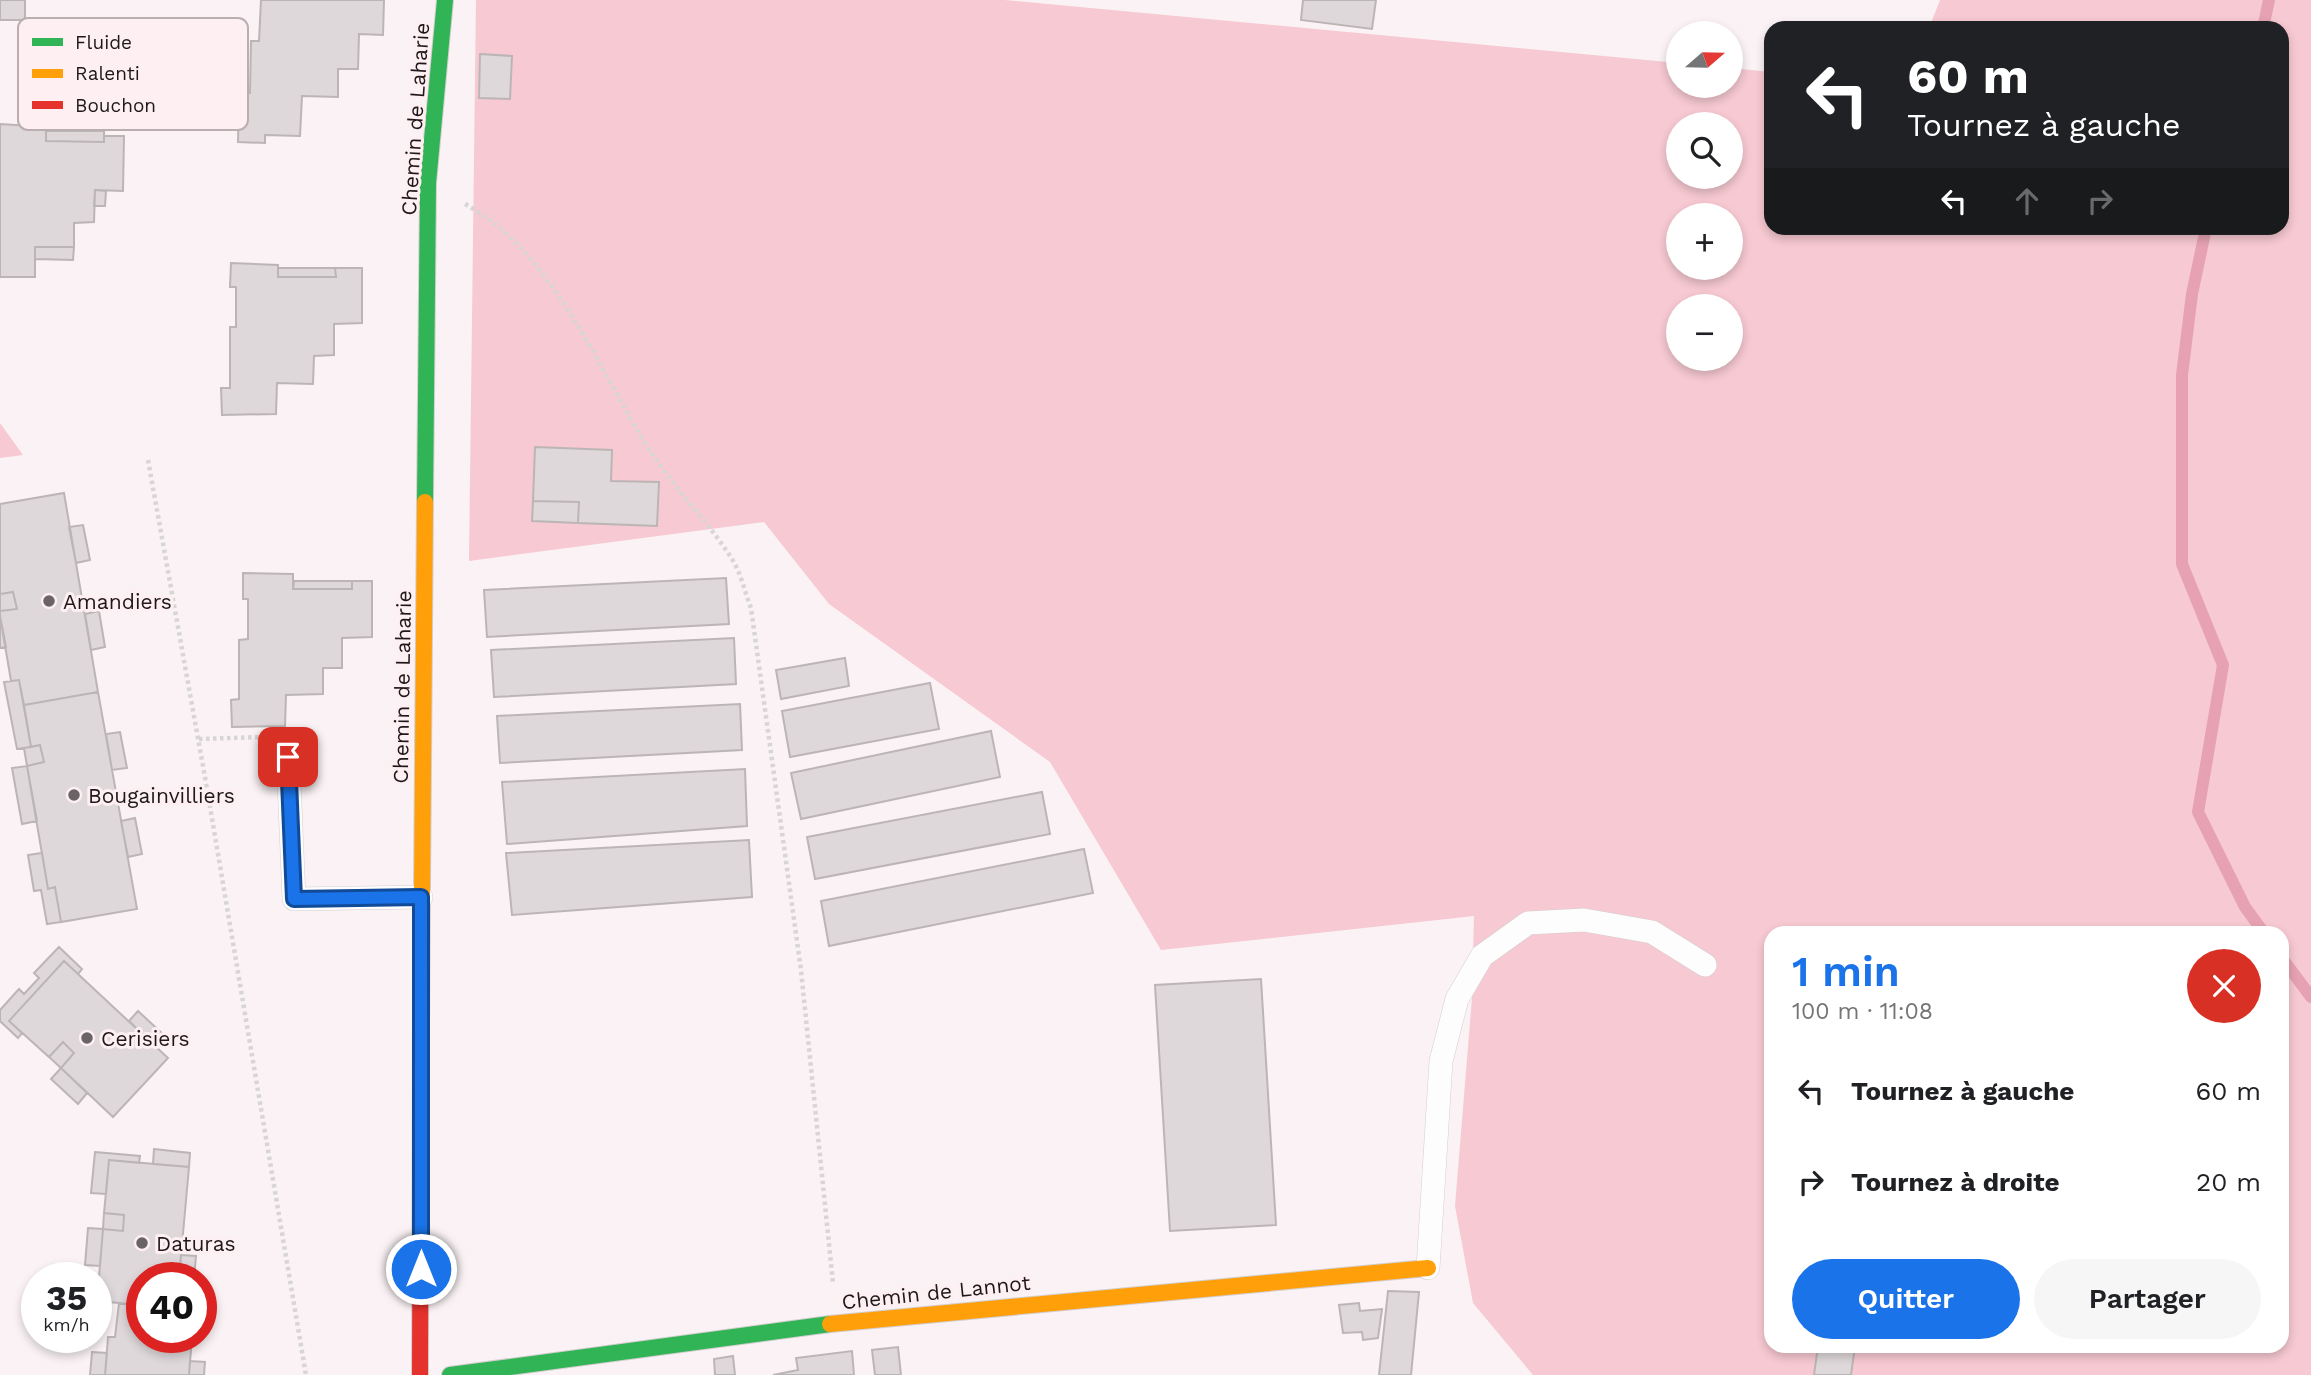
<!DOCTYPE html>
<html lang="fr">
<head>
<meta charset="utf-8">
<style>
	:root { --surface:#fff; --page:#f6f6f6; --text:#202124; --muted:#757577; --accent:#1a73e8 }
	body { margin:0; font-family:"Work Sans",sans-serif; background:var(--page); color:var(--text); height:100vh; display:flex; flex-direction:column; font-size:26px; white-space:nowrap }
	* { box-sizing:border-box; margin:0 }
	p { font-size:23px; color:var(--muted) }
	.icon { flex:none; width:38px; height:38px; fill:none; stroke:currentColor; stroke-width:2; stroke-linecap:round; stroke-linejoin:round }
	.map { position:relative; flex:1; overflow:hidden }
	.details { position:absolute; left:1764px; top:926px; width:525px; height:427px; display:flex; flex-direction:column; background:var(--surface); border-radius:21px; box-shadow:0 4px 10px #0003 }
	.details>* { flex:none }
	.guide { position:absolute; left:1764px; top:21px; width:525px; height:214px; border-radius:21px; box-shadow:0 4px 10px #0003; background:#202124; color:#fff; overflow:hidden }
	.needle { width:46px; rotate:70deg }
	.tools { position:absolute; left:1666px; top:21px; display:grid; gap:14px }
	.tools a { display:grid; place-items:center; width:77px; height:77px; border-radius:50%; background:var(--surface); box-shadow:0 4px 10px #0003; font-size:35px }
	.speed { position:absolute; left:21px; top:1262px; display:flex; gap:14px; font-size:35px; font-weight:700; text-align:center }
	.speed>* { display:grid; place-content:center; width:91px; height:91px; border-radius:50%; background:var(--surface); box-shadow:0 4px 10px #0003; line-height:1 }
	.speed small { font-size:18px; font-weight:400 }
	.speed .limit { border:10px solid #d22; background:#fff; color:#111 }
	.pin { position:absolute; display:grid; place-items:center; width:60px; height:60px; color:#fff; margin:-30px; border-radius:14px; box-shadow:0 4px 10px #0006 }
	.me { position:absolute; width:77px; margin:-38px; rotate:0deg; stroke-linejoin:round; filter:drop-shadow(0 0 5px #0008) }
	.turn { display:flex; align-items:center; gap:24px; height:147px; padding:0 28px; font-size:32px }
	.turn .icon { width:91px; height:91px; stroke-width:2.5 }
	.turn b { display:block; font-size:49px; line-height:60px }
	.lanes { display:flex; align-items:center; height:66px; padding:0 28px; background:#0003; justify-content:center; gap:35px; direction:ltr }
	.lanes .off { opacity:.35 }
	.round { display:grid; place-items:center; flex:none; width:74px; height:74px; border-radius:37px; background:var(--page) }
	.overview { display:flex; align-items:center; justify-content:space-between; height:119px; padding:0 28px }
	h1 { font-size:42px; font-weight:600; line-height:52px; color:var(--accent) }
	.action { display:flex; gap:14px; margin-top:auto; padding:14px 28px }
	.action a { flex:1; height:80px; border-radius:42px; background:var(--accent); color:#fff; font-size:28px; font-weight:600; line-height:80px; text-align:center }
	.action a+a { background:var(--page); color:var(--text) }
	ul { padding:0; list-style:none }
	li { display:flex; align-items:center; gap:21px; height:91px; padding:0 28px }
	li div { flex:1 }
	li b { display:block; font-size:26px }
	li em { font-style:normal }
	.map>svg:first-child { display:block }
	.green { fill:#f7c9d2; fill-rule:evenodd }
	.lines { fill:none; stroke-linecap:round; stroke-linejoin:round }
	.stream { stroke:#e6a2b2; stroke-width:12 }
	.building { fill:#dfd8da; stroke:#bcb5b6; stroke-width:2 }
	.lane-casing { stroke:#d4cecf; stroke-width:24 }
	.fast-casing { stroke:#d4cecf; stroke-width:18 }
	.slow-casing { stroke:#d4cecf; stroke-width:18 }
	.jam-casing { stroke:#d4cecf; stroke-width:18 }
	.path { stroke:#d8d5d6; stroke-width:4.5; stroke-dasharray:3.5 3.5; stroke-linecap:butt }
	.lane { stroke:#fefdfd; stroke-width:23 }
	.fast { stroke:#30b455; stroke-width:16 }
	.slow { stroke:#ff9f0a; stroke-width:16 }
	.jam { stroke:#e5322d; stroke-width:16 }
	.route-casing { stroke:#114b97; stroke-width:18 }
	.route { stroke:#1a73e8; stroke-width:12 }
	.poi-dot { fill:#6b6466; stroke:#feeff2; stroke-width:2.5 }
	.labels { text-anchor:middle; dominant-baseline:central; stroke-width:6; stroke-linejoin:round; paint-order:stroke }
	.street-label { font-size:21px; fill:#1e1819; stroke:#feeff2 }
	.poi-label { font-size:21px; fill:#1e1819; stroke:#feeff2; text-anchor:start }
	.key { fill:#feeff2; stroke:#bbaeb1; stroke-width:2 }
	.key-label { font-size:19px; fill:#1e1819 }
</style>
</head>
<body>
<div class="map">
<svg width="2311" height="1375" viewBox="0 0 2311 1375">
	<rect width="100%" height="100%" fill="#faf2f4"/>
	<path class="green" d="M476,0h529l673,63v23h53v-18l40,4v156h511v-200h-353l11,-28h371v1375h-778l-60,-72 -18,-97 17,-208 2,-82 -313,34 -111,-188 -221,-158 -65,-82 -295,39zM1678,124h53v53h-53zM1678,215h53v53h-53zM1678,306h53v53h-53zM1771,933h511v413h-511z
		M0,423l23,32 -23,3z"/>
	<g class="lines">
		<path class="stream" d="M2263,28l6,-28
			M2206,228l-14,66 -10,81v189l41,101 -25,147 47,95 19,26
			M2282,958l29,39"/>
	</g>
	<path class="building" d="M0,0h25v20h-25z
		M261,0h123l-1,35 -24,-1 -1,35h-20v28l-36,-1 -2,40 -35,-1v8l-27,-1 1,-50 11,1 1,-52h8z
		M1303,0h73l-4,29 -71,-9z
		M480,54l32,2 -2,43 -31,-1z
		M0,124l46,3v14l58,1v-6h20l-1,55 -28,-1 -1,32 -20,1v24h-39v30h-35z
		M46,131h58v11l-58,-1z
		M95,190l11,1 -1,15h-11z
		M35,247h39l-1,13 -38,-1z
		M231,263l47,2v12h58l-1,-9h27v55l-28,1v31l-20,1 -1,28 -36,-1 -1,31 -54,1 -1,-27h9v-61h6v-40h-6z
		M278,268h57l1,9h-58z
		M535,447l77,3 -1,31 48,1 -2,44 -79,-3 1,-21 -46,-1z
		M64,493l34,199 -74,13 -5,-25 -8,1 -11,-65v-5l17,-2 -4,-17 -13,2v-90z
		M533,501l46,1 -1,21 -46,-2z
		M83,525l7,35 -14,3 -7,-36z
		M243,573l50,1v15h59v-8h20v56l-30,1v30h-19v26l-37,1 -1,31 -53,1 -1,-27 8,-1v-59l9,-1v-40h-5z
		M726,578l3,46 -242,13 -3,-47z
		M294,581h58v8h-59z
		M13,592l4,17 -17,2v-17z
		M99,611l6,36 -14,3 -6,-36z
		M0,616l6,31 -6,1z
		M734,638l2,46 -242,13 -3,-47z
		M845,658l4,28 -68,13 -5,-29z
		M19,680l12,67 -14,2 -13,-67z
		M930,683l9,46 -149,28 -8,-46z
		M98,692l39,217 -76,13 -6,-35 -7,2 -21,-123 17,-4 -4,-17 -9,2 -7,-42z
		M740,704l2,46 -242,13 -3,-47z
		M991,731l9,46 -199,42 -10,-46z
		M120,732l7,36 -15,2 -6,-36z
		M40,745l4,17 -17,4 -3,-18z
		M27,766l10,55 -15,3 -10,-56z
		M745,769l2,57 -240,18 -5,-62z
		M1042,792l8,42 -235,45 -8,-42z
		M135,818l7,36 -14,3 -7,-36z
		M749,840l3,57 -240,18 -6,-62z
		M1084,849l9,44 -264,53 -8,-45z
		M42,853l6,36 7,-2 6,35 -14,2 -6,-34 -7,1 -6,-36z
		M59,947l23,22 -4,5 -14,-13 -55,60 13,12 -4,5 -18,-17v-11l19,-21 5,5 15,-16 -5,-5z
		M64,961l104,97 -55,59 -52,-49 13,-15 -11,-11 -14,15 -40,-36z
		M1261,979l15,246 -106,6 -15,-246z
		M138,1011l27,25 -10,10 -26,-25z
		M63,1042l11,11 -13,15 -12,-11z
		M61,1068l26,25 -9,11 -27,-25z
		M154,1149l36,4 -1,14 -36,-3z
		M95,1152l45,4 -1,7 -30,-3 -3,34 -15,-1z
		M109,1160l80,7 -10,111h-37v27l-45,-4 6,-72 20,2 1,-16 -20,-2z
		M104,1213l20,2 -1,16 -20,-2z
		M88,1228l15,1 -3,37 -15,-1z
		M181,1255l15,1 -2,22h-15z
		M1388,1291l31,1 -8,83h-32z
		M119,1303l23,2v32h50l-3,38h-84l3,-38h7z
		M1359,1303l1,8 22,-2 -4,29 -15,2 -1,-8 -19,1 -4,-28z
		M1818,1346h37l-4,29h-37z
		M898,1347l3,28h-26l-3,-25z
		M852,1351l2,24h-81l25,-5 -2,-12z
		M92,1352l15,1 -2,22h-15z
		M733,1356l2,19h-20l-1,-16z
		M190,1361l15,1 -1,13h-15z"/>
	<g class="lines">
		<g class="lane-casing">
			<path id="lane" d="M288,757l6,142 127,-2
				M1428,1268l13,-207 16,-62 25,-43 46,-33 56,-3 68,12 53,33"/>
		</g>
		<g class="fast-casing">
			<path id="fast" d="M425,502l3,-319 17,-183
				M450,1375l380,-51"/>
		</g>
		<g class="slow-casing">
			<path id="slow" d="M421,1022l4,-520
				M830,1324l598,-56"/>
		</g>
		<g class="jam-casing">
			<path id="jam" d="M420,1375l1,-353"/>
		</g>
		<path class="path" d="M465,204c87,47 133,164 183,244 25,39 59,72 84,111 9,14 13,34 19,49l50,362 32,313
			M148,460l58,323 100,592
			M199,739l64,-2"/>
		<use href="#lane" class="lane"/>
		<use href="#fast" class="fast"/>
		<use href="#slow" class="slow"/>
		<use href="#jam" class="jam"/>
	</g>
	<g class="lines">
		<g class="route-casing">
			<path id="route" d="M288,757l6,142 127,-2v372"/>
		</g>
		<use href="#route" class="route"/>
	</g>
	<g class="poi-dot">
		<circle cx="49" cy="601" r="7"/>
		<circle cx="74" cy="795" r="7"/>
		<circle cx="87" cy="1038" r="7"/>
		<circle cx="142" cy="1243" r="7"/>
	</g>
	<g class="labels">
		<g class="street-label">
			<text transform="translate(415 119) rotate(-86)">Chemin de Laharie</text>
			<text transform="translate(402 687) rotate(-89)">Chemin de Laharie</text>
			<text transform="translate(936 1292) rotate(-6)">Chemin de Lannot</text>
		</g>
		<g class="poi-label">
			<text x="63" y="601">Amandiers</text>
			<text x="88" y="795">Bougainvilliers</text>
			<text x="101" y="1038">Cerisiers</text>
			<text x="156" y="1243">Daturas</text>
		</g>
	</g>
	<rect x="18" y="18" width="230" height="112" rx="10" class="key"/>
	<rect x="32" y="38" width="31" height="8" fill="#30b455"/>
	<rect x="32" y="69" width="31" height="9" fill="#ff9f0a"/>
	<rect x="32" y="101" width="31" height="8" fill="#e5322d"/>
	<g class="key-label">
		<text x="75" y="49">Fluide</text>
		<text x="75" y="80">Ralenti</text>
		<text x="75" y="112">Bouchon</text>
	</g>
</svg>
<div class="tools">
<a><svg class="needle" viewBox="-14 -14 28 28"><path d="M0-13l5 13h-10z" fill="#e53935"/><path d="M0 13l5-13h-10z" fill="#757577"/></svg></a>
<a><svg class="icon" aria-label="search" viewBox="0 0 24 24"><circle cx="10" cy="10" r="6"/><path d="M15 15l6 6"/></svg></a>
<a>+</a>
<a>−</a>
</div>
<div class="speed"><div>35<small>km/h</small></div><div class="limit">40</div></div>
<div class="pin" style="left:288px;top:757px;background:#d93025"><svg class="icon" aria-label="arrive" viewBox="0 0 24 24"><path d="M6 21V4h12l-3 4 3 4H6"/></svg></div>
<svg class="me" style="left:421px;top:1269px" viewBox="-20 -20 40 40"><circle r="17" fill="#1a73e8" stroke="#fff" stroke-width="3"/><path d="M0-11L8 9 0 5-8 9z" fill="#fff"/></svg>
<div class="guide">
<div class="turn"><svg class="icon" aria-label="left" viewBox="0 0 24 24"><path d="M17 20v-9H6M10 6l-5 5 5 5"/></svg><div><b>60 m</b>Tournez à gauche</div></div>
<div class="lanes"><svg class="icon" aria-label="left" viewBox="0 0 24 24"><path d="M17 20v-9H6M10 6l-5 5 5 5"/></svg><svg class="icon off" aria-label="ahead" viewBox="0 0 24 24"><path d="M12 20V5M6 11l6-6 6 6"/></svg><svg class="icon off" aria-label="right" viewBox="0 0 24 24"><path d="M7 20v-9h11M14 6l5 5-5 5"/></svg></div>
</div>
<section class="details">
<div class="overview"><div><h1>1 min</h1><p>100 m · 11:08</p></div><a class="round" style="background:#d93025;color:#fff"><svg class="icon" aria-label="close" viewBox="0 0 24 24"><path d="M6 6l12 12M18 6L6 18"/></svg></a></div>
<ul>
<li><svg class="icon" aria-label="left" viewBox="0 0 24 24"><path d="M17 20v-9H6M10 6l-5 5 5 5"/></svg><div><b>Tournez à gauche</b></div><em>60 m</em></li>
<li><svg class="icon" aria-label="right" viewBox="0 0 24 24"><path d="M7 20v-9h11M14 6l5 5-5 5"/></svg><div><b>Tournez à droite</b></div><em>20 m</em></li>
</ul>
<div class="action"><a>Quitter</a><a>Partager</a></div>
</section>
</div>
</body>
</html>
